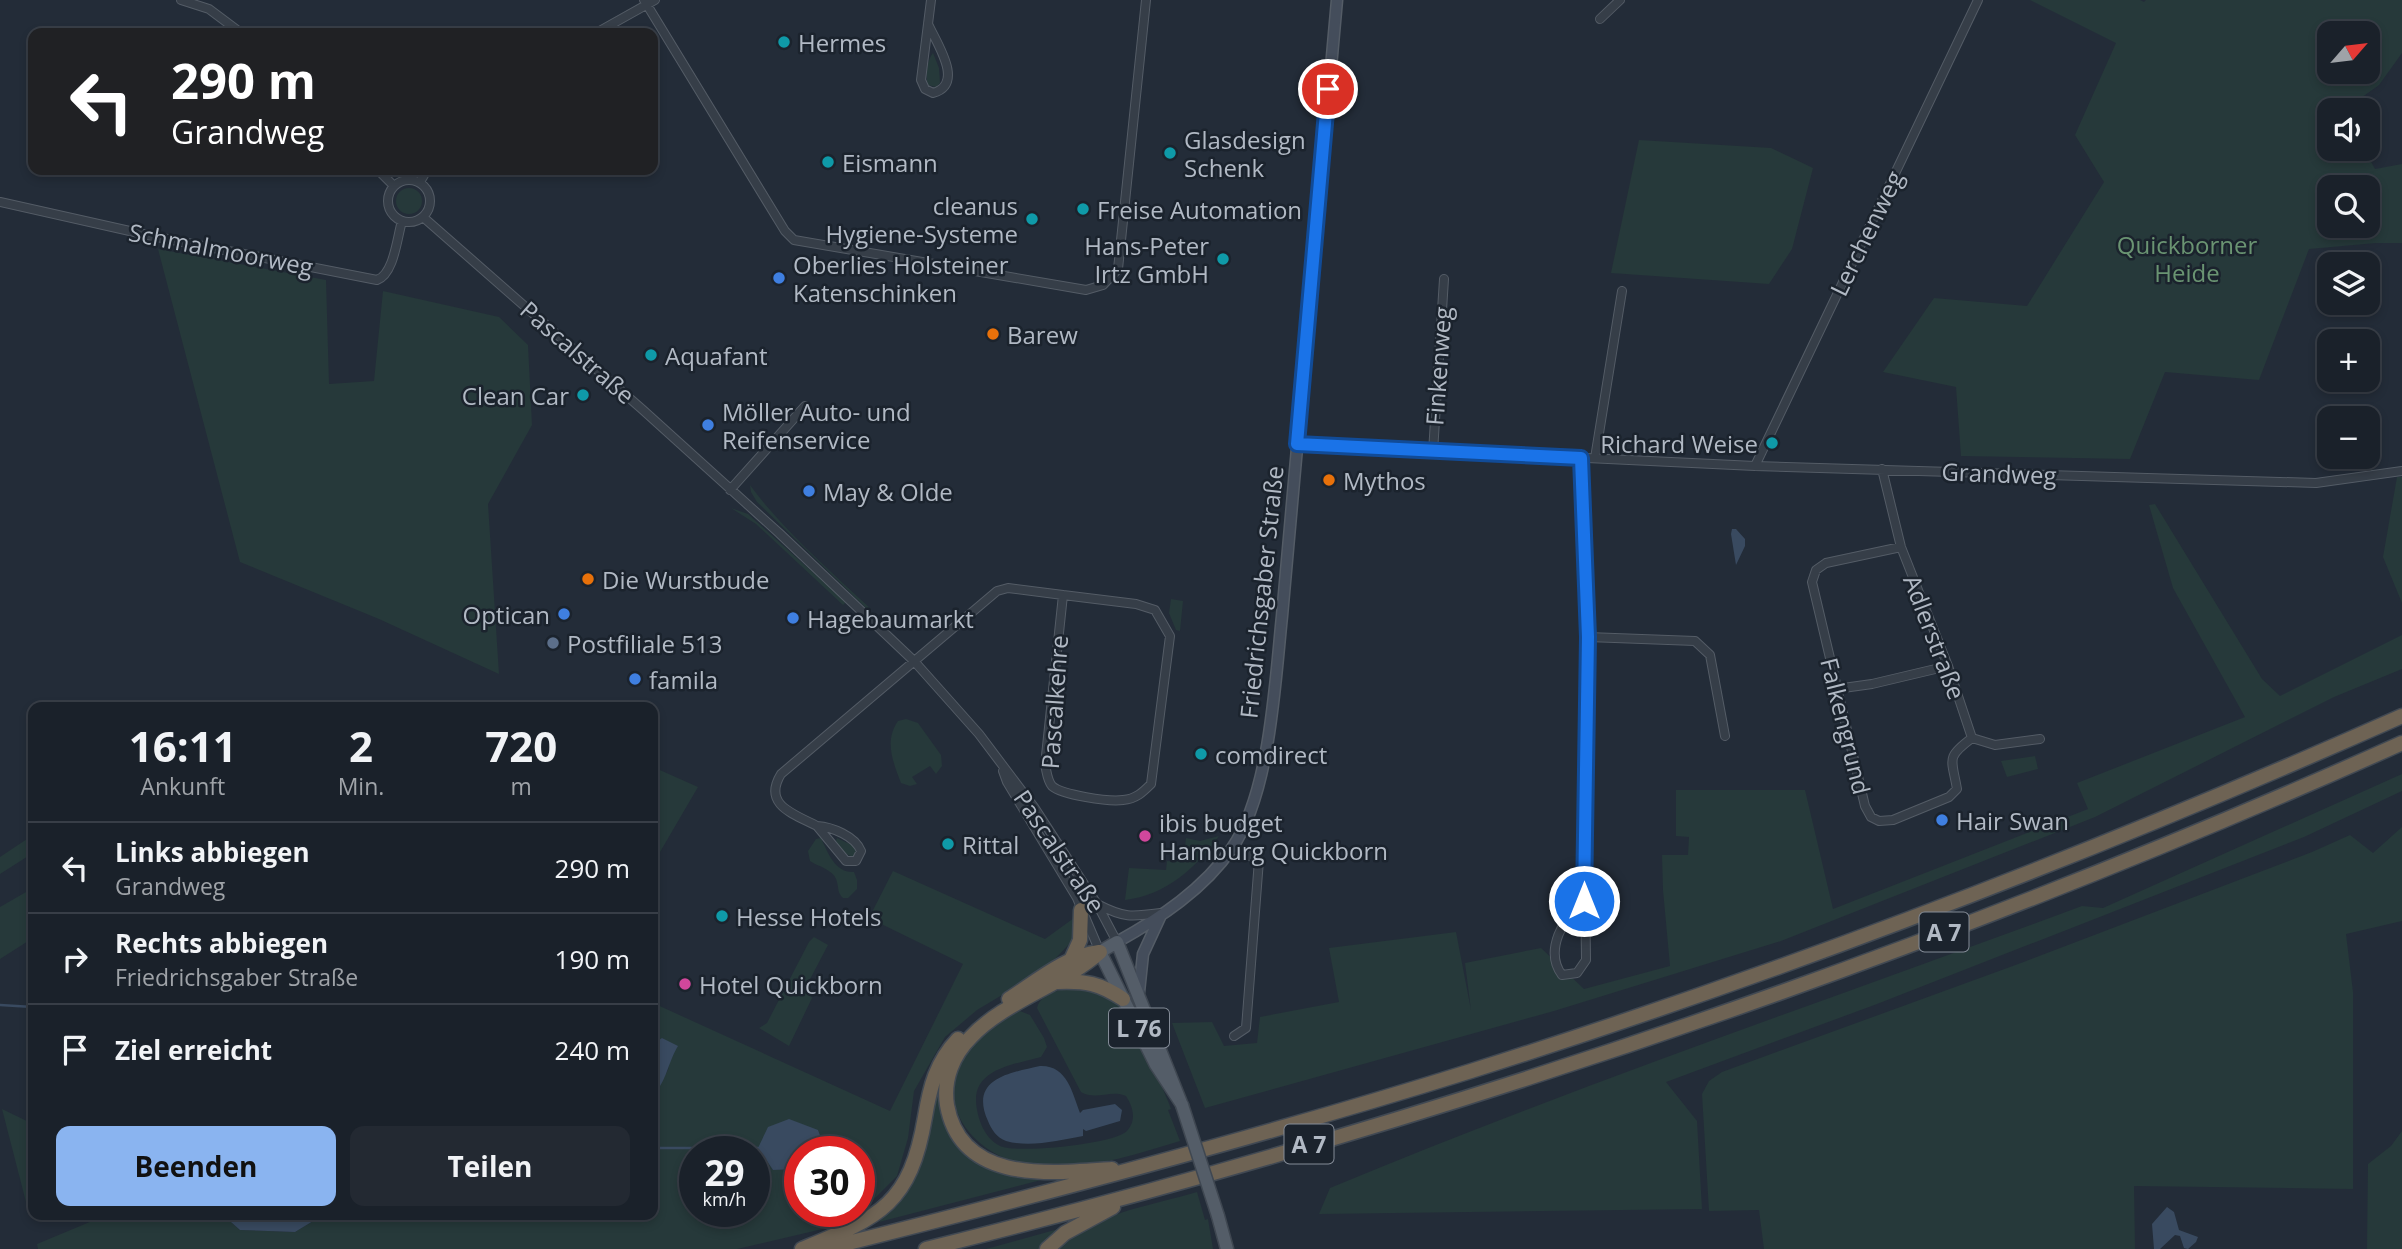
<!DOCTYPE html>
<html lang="de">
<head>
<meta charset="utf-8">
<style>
	:root { --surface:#1a212a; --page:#232932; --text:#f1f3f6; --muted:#9fa3a8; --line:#383e47; --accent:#8ab4f0 }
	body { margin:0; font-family:"Open Sans",sans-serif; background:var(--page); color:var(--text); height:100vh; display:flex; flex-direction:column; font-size:26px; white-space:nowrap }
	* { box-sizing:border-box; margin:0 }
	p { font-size:23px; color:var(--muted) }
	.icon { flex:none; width:38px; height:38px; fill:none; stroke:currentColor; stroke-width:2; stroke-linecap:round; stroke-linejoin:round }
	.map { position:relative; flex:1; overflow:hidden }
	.side { position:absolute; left:28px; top:702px; width:630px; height:518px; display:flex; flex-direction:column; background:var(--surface); border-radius:14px; box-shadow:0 4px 10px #0003,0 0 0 2px var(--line) }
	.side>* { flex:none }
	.banner { position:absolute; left:28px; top:28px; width:630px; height:147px; border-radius:14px; box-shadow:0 4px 10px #0003,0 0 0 2px var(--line); background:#202124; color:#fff; overflow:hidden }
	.needle { width:46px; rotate:62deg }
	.tools { position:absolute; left:2317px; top:21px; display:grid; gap:14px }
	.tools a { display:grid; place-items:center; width:63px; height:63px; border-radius:14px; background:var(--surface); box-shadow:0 4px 10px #0003,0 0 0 2px var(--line); font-size:35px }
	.speed { position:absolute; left:679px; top:1136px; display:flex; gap:14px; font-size:35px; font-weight:700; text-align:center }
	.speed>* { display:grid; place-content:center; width:91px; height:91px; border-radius:50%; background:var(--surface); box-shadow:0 4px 10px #0003,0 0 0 2px var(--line); line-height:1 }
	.speed small { font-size:18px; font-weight:400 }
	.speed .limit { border:10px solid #d22; background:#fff; color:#111 }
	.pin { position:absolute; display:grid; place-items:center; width:60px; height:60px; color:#fff; margin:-30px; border:4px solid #fff; border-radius:50%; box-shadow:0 2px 7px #0007 }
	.me { position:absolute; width:77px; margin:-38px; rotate:0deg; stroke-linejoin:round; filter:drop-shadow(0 0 5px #0008) }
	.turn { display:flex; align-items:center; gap:24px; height:147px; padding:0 28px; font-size:32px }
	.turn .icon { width:91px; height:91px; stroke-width:2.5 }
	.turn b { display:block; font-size:49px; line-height:60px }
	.eta { display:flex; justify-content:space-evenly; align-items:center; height:119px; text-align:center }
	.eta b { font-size:42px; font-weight:700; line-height:49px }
	.primary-button { display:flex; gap:14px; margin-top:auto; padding:14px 28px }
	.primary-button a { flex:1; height:80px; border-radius:14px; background:var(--accent); color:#111; font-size:28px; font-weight:700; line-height:80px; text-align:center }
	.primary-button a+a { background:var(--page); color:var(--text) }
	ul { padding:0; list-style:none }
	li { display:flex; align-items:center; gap:21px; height:91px; padding:0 28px; border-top:2px solid var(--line) }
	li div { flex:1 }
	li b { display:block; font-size:26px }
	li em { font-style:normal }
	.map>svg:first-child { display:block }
	.green { fill:#26393a; fill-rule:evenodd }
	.water { fill:#394a60 }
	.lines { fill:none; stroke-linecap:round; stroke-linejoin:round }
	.stream { stroke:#394a60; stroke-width:2.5 }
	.minor-casing { stroke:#545c66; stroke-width:10 }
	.secondary-casing { stroke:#545c66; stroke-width:13 }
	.primary-casing { stroke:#3f4751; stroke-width:15 }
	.motorway-casing { stroke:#414953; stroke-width:17 }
	.minor { stroke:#363e48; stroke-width:8 }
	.secondary { stroke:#444d5b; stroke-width:10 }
	.primary { stroke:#545d68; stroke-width:12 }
	.motorway { stroke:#6e6354; stroke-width:14 }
	.primary-bridge-casing { stroke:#3f4751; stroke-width:15; stroke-linecap:butt }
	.primary-bridge { stroke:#545d68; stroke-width:12 }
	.route-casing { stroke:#114b97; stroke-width:18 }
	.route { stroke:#1a73e8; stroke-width:12 }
	.culture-dot { fill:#0f9aa8; stroke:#1b232d; stroke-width:2.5 }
	.shop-dot { fill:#3f7fe0; stroke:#1b232d; stroke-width:2.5 }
	.food-dot { fill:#e8710a; stroke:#1b232d; stroke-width:2.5 }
	.service-dot { fill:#5c6f8a; stroke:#1b232d; stroke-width:2.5 }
	.hotel-dot { fill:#d1479c; stroke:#1b232d; stroke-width:2.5 }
	.labels { text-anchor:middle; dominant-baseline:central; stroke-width:5; stroke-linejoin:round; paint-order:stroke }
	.shield { fill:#1b232d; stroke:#848c97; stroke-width:2 }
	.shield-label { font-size:23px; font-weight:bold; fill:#b1b9c4 }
	.poi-label { font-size:24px; fill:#b1b9c4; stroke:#1b232d; text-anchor:start }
	.street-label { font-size:24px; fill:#b1b9c4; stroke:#1b232d }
	.park-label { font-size:24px; fill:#6a9472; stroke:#1b232d }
</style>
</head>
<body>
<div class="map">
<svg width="2402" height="1249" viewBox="0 0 2402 1249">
	<rect width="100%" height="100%" fill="#232c38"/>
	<path class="green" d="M2030,0h110l4,2 2,-2h256v53l-23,32 -35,25h-15v39h35l11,20 27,-5v79h-26l-67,6 -50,131 -94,-8 -35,87 -169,-3 -5,-69 -73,-15 51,-74 93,8 77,-124 -29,-47 41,-92zM2329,33h39v39h-39zM2329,187h39v39h-39z
		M933,53l6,15 1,15 -4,4 -8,-2c-3,-9 -1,-25 5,-32z
		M1639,140l132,8 42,20 -21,81 -23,35 -158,-11z
		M396 201a13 13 0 1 1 26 0a13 13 0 1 1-26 0Z
		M158,249l168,31 3,104 45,-3 9,-90 116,26 29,28 4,80 -44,79 11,170 -120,-55 -139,-57z
		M2397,477h5v126l-19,-46z
		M750,485c33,45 79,85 121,124l-2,2 -112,-109 -6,-10z
		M2155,504l107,175 18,17 122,-61v34l-68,28 -239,120 -314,124 -227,70 -349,97 -33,-85 40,-1 12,24 33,-3 3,-26 79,-15 -10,-54 127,-16 15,78 -6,-47 76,-15 43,41 86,-23 -7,-76 -1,-35h26l1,-18 -13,-1v-46h129l28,119 255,-100 -11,-26 168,-66 -72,-129 -24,-83z
		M731,508l17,6 98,88 -3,3 -87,-81z
		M1171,599l12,2 -3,30 -4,-1 -7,-17z
		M906,719l12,4 23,32 1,11 -6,8 -6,-8 -18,11 5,7 -7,2 -9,-3c-8,-21 -17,-42 -3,-62z
		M2035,756l3,13 -31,8 -6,-16z
		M653,767l45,20 -45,77z
		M2402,774v17l-98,46 -427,167 -211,78 31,39 5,88 -383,5 11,-26c247,-103 501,-189 752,-282l21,2z
		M2402,827v94l-56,13 7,58v197l-219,-3 1,63h-371l-5,-39 -50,1 -7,-117 7,-13 13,-9 299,-109 291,-111 38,-17 23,18z
		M33,835v18l-33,21v-17z
		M1219,836c-23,32 -53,59 -94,64l4,-32 37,2 1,-9 9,1 8,-7 2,-17 14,3z
		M821,838c7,15 14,35 33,34l3,8v9l-9,9h-5c-6,-6 -4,-9 -6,-16 -2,-12 -18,-15 -27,-21l-2,-10 8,-12z
		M837,838l17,8 2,7 -2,4c-8,-1 -14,-9 -18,-16z
		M893,871l152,68 29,-21 -2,23 -17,18 -26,20 -52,31 -32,27 -31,54 -6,47 -11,38 -32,32 -34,19 -94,22h-699l-1,-5 72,-30 28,6 11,-5h75l17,15 55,2 28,-17 330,-1v-119l15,-25 2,-12 -7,-20 -10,6v-41l237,108 73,-147 -94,-46zM818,1130l8,21 33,1v59h-59v-42l-27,1 -15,-22zM695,1152h59v59h-59z
		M33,888v50l-33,21v-52z
		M814,937l14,8 -21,40 5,13 -23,48 -30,-18 8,-5 42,-81z
		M1089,987c8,4 17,8 24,13 24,18 43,73 55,101l3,8 -3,1 12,31c-48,14 -100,33 -151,24 -53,-8 -98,-59 -63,-111 12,-18 35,-33 54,-43l10,4 14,23 3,9 -6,10c-24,7 -66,11 -65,44 1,17 8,37 24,45 17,8 115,-2 127,-15 10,-11 6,-24 -1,-35 -15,-7 -30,5 -45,-4l-44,-84c5,-20 36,-20 52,-21z
		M946,1062c2,15 1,66 7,77 18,34 59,37 92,40l-166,43 31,-38 23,-86z
		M2,1109l31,15v62l-7,16z
		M2402,1131v118h-35l1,-85 23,-18z
		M1197,1192l8,28 3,-1 5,30h-156c35,-36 94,-43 140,-57z
		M1062,1228l-22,21h-54z"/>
	<path class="water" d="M1732,529h4l9,10v7l-9,19 -5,-31z
		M662,1038l16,8c-10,16 -11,35 -25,49v-51z
		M1040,1066c27,-1 32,26 40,47l3,-3 32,-6 7,6 -2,11 -34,10 -3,-2v7c-24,4 -52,12 -77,5 -9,-3 -15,-12 -18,-20 -19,-42 21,-48 52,-55z
		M789,1119l29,11 8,21 -26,1v17l-27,1 -15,-22 10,-21z
		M2167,1207l7,5 5,18 19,7 -2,5 -8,7 -4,-1 -4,-12 -5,-1 -15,14h-6l-2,-25z
		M223,1215h100l-28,17 -55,-2z"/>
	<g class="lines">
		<path class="stream" d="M0,1005l33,2
			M653,1148h105"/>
		<g class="minor-casing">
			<path id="minor" d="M181,0l28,9 32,24
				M644,0l141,231 9,9 292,50 17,-5 15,-16 28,-269
				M1600,19l20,-19
				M928,24c9,20 37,60 5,69l-8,-4 -4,-9 10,-80
				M596,33l59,-33
				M378,170l16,16
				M388 201a21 21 0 1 1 42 0a21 21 0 1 1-42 0Z
				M420,182l7,-12
				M0,202l152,34 225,44c17,-6 20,-42 25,-59
				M423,217l220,193 136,123 135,128 65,73 55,73 63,97 20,38
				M1297,444l458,22 561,17 86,-12
				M1433,452l11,-173
				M1581,458l7,179 -4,168 2,155 -9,13 -15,2c-18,-24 1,-58 22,-74
				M1595,458l27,-167
				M1755,466l223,-466
				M1882,469l19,78 47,119 24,72 23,7 45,-6
				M730,490l75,-84
				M1901,547l-75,16 -10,7 -4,12 53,224 6,11 8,4 14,-1 56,-23 8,-8c-5,-30 -12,-31 15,-51
				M1063,595l73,9 19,6 15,26 -19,148c-8,8 -15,15 -28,16 -14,2 -61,-5 -71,-14 -5,-6 -5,-14 -7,-21z
				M1588,637l107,4 15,14 15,81
				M1836,689l36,-5 76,-18
				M1003,771l4,11 70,116 23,54
				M817,826c-23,-12 -55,-21 -36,-52l216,-183 11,-3 55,7
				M817,826c15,1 38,10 44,25l-5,10h-10z
				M1232,848l27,12 -13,168 -12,8
				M1097,904c27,14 34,13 64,9"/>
		</g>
		<g class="secondary-casing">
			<path id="secondary" d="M1117,942c43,-24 87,-53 115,-94 38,-55 43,-165 50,-232l55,-616
				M1139,992l4,-38 18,-39"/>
		</g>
		<g class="primary-casing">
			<path id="primary" d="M1181,1103l-25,-38 -56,-113 17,-10 64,161 1,2
				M1218,1216l9,33"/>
		</g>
		<g class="motorway-casing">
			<path id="motorway" d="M1100,952c-37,33 -97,50 -129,85 -18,18 -28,42 -24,68 14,80 106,68 165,64
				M1071,960l9,-20 1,-30
				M1058,982c28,-1 41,1 65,17
				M1009,999c28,-18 57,-43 90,-47
				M802,1249c77,-32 108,-43 123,-132 5,-30 11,-55 33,-78
				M824,1249c217,-54 433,-111 647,-178 317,-100 627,-220 931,-355
				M926,1249c506,-125 1001,-293 1476,-506
				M1047,1249l18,-16 48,-26"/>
		</g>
		<use href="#minor" class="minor"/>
		<use href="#secondary" class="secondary"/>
		<use href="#primary" class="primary"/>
		<use href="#motorway" class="motorway"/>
		<g class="primary-bridge-casing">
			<path id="primary-bridge" d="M1182,1105l36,111"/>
		</g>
		<use href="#primary-bridge" class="primary-bridge"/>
	</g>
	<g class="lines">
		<g class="route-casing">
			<path id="route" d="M1328,89l-31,355 284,14 7,179 -4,264"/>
		</g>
		<use href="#route" class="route"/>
	</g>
	<g class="culture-dot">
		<circle cx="784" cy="42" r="7"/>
		<circle cx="1170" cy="153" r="7"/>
		<circle cx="828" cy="162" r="7"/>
		<circle cx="1083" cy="209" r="7"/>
		<circle cx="1032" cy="219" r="7"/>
		<circle cx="1223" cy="259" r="7"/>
		<circle cx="651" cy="355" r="7"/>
		<circle cx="583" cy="395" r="7"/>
		<circle cx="1772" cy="443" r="7"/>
		<circle cx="1201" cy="754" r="7"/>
		<circle cx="948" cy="844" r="7"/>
		<circle cx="722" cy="916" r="7"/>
	</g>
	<g class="shop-dot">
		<circle cx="779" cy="278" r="7"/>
		<circle cx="708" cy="425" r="7"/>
		<circle cx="809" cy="491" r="7"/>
		<circle cx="564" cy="614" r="7"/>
		<circle cx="793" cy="618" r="7"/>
		<circle cx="635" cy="679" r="7"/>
		<circle cx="1942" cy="820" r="7"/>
	</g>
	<g class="food-dot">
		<circle cx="993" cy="334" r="7"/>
		<circle cx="1329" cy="480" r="7"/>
		<circle cx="588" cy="579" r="7"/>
	</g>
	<circle class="service-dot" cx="553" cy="643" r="7"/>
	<g class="hotel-dot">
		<circle cx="1145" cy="836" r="7"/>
		<circle cx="685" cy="984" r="7"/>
	</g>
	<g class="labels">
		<g class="shield">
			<rect x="1919.5" y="912.5" width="49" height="39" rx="5"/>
			<rect x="1109" y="1008.5" width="60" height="39" rx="5"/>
			<rect x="1284.5" y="1124.5" width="49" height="39" rx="5"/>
		</g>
		<g class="shield-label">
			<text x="1944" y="932">A 7</text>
			<text x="1139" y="1028">L 76</text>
			<text x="1309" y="1144">A 7</text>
		</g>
		<g class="poi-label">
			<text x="798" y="42">Hermes</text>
			<text x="1184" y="139">Glasdesign<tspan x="1184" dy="28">Schenk</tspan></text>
			<text x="842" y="162">Eismann</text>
			<text x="1018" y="205" text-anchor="end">cleanus<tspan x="1018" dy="28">Hygiene-Systeme</tspan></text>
			<text x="1097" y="209">Freise Automation</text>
			<text x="1209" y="245" text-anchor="end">Hans-Peter<tspan x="1209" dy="28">Irtz GmbH</tspan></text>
			<text x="793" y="264">Oberlies Holsteiner<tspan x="793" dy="28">Katenschinken</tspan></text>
			<text x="1007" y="334">Barew</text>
			<text x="665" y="355">Aquafant</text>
			<text x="569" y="395" text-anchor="end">Clean Car</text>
			<text x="722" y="411">Möller Auto- und<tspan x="722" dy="28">Reifenservice</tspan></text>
			<text x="1758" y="443" text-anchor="end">Richard Weise</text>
			<text x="1343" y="480">Mythos</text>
			<text x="823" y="491">May &amp; Olde</text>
			<text x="602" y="579">Die Wurstbude</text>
			<text x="550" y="614" text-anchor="end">Optican</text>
			<text x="807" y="618">Hagebaumarkt</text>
			<text x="567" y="643">Postfiliale 513</text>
			<text x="649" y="679">famila</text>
			<text x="1215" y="754">comdirect</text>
			<text x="1956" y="820">Hair Swan</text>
			<text x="1159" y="822">ibis budget<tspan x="1159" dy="28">Hamburg Quickborn</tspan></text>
			<text x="962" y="844">Rittal</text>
			<text x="736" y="916">Hesse Hotels</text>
			<text x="699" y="984">Hotel Quickborn</text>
		</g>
		<g class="street-label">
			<text transform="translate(1866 233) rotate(-64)">Lerchenweg</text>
			<text transform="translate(221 249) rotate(11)">Schmalmoorweg</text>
			<text transform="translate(578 352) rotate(41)">Pascalstraße</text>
			<text transform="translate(1438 366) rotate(-86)">Finkenweg</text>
			<text transform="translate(1999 473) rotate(2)">Grandweg</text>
			<text transform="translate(1261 592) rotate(-84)">Friedrichsgaber Straße</text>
			<text transform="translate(1935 637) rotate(69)">Adlerstraße</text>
			<text transform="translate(1054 702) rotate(-86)">Pascalkehre</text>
			<text transform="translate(1846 726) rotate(76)">Falkengrund</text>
			<text transform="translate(1060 851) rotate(56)">Pascalstraße</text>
		</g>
		<g class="park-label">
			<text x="2187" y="244">Quickborner<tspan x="2187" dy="28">Heide</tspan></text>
		</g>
	</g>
</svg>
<div class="tools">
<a><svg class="needle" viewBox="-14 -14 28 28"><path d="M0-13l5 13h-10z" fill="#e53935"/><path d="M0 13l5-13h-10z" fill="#9fa3a8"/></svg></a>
<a><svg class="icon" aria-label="sound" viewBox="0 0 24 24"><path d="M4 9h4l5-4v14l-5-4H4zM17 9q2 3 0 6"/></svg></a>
<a><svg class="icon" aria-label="search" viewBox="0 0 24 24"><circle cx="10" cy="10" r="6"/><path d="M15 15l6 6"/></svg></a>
<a><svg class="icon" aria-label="layers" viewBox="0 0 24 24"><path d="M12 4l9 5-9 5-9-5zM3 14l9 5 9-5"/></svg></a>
<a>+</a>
<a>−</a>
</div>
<div class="speed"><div>29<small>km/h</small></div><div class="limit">30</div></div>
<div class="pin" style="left:1328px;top:89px;background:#d93025"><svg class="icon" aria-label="arrive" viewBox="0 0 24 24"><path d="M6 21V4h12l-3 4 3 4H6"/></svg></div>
<svg class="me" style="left:1584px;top:901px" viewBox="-20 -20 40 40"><circle r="17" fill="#1a73e8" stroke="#fff" stroke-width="3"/><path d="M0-11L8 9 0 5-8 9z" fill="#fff"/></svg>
<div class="banner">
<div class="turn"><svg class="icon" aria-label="left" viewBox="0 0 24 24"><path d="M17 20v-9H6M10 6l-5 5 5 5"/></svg><div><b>290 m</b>Grandweg</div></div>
</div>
<section class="side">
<div class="eta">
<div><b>16:11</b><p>Ankunft</p></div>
<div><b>2</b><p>Min.</p></div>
<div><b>720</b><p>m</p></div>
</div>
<ul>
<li><svg class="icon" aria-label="left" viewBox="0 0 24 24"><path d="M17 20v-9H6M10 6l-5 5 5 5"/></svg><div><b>Links abbiegen</b><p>Grandweg</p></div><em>290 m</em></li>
<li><svg class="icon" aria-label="right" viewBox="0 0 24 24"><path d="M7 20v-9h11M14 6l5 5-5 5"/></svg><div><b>Rechts abbiegen</b><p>Friedrichsgaber Straße</p></div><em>190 m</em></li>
<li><svg class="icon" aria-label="arrive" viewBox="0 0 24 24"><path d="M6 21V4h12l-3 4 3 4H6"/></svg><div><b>Ziel erreicht</b></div><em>240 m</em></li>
</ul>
<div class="primary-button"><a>Beenden</a><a>Teilen</a></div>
</section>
</div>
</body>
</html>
